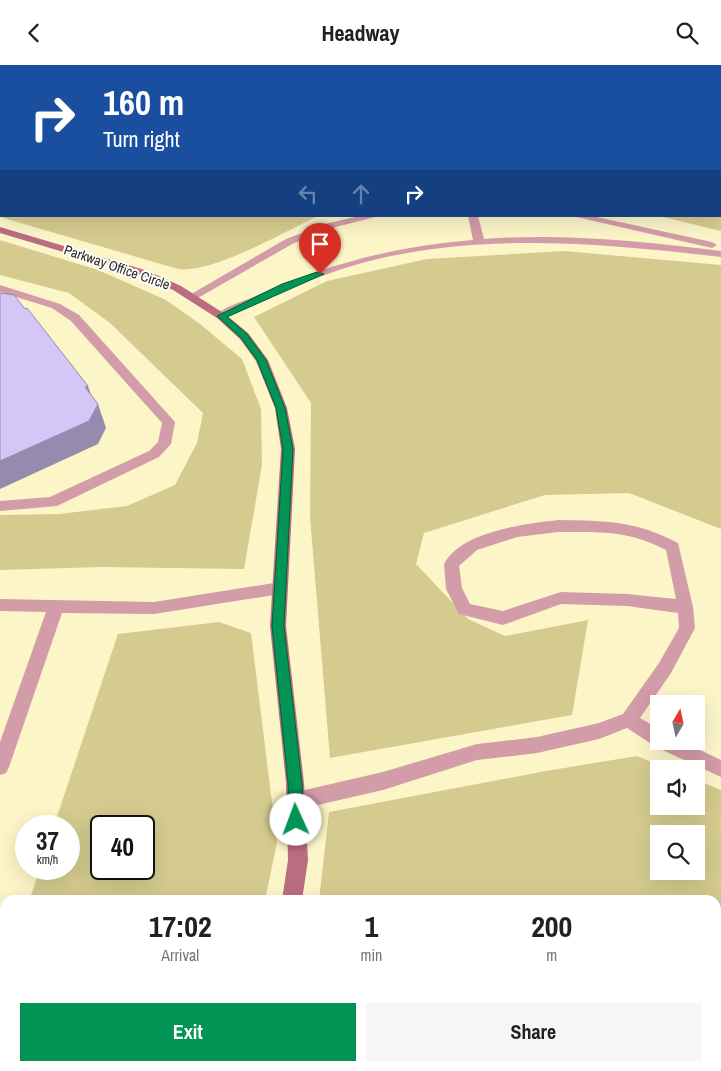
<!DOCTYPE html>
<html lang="en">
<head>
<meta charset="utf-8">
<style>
	:root { --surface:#fff; --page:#f6f6f6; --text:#202124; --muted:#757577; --accent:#019454 }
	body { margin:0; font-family:"Archivo Narrow",sans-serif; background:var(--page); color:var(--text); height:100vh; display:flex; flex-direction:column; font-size:19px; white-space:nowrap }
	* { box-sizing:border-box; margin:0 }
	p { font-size:16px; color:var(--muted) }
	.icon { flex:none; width:28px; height:28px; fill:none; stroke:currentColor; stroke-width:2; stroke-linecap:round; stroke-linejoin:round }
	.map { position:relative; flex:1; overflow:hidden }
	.sheet { position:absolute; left:0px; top:830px; width:721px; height:176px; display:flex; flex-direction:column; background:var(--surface); border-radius:15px 15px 0 0; box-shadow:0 5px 20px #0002 }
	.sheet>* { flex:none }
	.guide { position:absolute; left:0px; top:0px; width:721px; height:152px; box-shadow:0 5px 20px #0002; background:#1a4fa0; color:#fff; overflow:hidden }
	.needle { width:32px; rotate:9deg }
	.buttons { position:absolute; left:650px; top:630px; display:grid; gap:10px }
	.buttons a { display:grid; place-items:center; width:55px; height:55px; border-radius:0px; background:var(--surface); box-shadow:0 5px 20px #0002; font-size:25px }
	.speed { position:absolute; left:15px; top:750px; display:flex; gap:10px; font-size:25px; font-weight:700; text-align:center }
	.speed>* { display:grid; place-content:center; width:65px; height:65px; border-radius:50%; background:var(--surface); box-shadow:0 5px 20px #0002; line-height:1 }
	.speed small { font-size:12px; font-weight:400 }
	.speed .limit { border:2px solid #111; border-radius:8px; background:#fff; color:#111 }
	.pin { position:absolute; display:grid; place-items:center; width:42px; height:42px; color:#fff; margin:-51px -21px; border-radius:50% 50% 50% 0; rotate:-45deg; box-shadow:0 0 5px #0007 }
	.pin .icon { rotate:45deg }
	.me { position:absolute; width:55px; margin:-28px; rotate:358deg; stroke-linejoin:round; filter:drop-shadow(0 0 4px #0008) }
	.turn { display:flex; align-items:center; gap:18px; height:105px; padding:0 20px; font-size:22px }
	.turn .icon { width:65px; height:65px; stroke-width:2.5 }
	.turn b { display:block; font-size:35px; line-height:42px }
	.lanes { display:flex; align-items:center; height:48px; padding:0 20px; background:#0003; justify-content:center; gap:25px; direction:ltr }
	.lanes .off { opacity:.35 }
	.eta { display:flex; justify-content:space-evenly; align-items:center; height:85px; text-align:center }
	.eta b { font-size:30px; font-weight:700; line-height:35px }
	.cta { display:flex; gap:10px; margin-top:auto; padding:10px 20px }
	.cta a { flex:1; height:58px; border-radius:0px; background:var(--accent); color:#fff; font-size:20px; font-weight:700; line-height:58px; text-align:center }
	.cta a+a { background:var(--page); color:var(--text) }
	header { display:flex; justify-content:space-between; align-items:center; height:65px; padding:0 20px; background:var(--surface); font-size:22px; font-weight:700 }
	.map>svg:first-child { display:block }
	.built { fill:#fcf5c8; fill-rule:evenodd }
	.green { fill:#d5cb8f; fill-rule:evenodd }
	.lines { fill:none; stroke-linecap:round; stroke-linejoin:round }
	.lane { fill:#d29ca8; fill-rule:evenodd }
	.secondary { fill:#ba6d80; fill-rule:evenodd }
	.shaded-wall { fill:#948bae }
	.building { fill:#d4c7f8; stroke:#948bae }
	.route { fill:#019454; stroke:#016037 }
	.labels { text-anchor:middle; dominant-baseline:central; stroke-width:4; stroke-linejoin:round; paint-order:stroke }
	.street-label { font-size:14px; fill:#2d2b1d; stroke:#fff }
</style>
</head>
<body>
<header><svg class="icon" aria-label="back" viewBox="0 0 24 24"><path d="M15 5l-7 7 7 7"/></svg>Headway<svg class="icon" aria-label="search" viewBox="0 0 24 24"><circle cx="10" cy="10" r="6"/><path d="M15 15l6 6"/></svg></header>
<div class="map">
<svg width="721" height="1006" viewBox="0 0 721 1006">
	<rect width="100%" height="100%" fill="#fefced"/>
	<path class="built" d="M0,0h721v1006h-721zM1,1h719v150h-719zM659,639h37v37h-37zM659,704h37v37h-37zM26,761h43v43h-43zM101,761h43v43h-43zM659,769h37v37h-37zM5,835h711v166h-711z"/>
	<path class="green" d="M1,1v150h317c-34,16 -106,58 -140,53l-178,-52z
		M720,65l1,101 -62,-15h61z
		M0,175l98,30 68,30 34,24 42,35 19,50 1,56 -18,104 -143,-2 -101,3v-55l59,-1 68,-8 48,-21 22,-42 6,-30 -93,-90 -41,-30 -69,-18z
		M564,186l157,14v264l-92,-36 -84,2 -121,38 -8,31 52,55 37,17 83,-16 -16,95 -242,43 -20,-241 1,-114 -57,-86 73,-36 100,-22z
		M219,557l32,11 26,210 -12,57h-237l2,-2 10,-29h29v-43h-15l64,-192zM144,761v43h-43v-43z
		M637,691l31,13h-9v37h37v-26l25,10v281h-452l2,-5h445v-166h-397l10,-88 217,-41zM659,769h37v37h-37z
		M5,851v150h192l-3,5h-194v-152z"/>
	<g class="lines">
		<path class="lane" d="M509,0h9l1,1h-9z
			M720,49h1v6h-1z
			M359,151h20l-43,11 -42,16 -98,56 -4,1 -6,-3 100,-58 43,-16z
			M468,151h10l6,23c79,-6 159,2 237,12v6c-120,-14 -248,-26 -366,8 -45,13 -87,34 -130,53l-4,2 -6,-4c8,-9 27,-14 38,-19 71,-32 142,-51 220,-57z
			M572,151h20l120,26 5,3 -5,3z
			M0,220l60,19 19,11 96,107 -4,22 -12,13 -102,49 -57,5v-10l50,-4 99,-46 9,-9 4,-19 -91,-102 -19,-13 -52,-16z
			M558,455c48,1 76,0 120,23l15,64 2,21 -24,45 -31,45 19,11v12h22l40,19v17l-65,-30 -29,-19 -28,11 -62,14 -60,7 -94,30 -87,20 -6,-3 -3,-6 3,-6 6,-3 87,-20 94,-28 60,-7 62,-14 24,-9 36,-51 20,-35 -1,-15 -51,-7 -66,-2 -58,21 -44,-11 -13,-25 -2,-25c17,-33 81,-40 114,-44zM558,467c42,0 70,-2 108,18l10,49 -49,-5 -66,-2 -58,19 -33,-7 -8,-16 -3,-22 18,-16 40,-13z
			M280,517l5,2 3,4 -3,4 -5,2 -126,20 -92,-1 -53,154 -3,6 -6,2v-33l46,-130 -46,-1v-12l154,3z"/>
		<path class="secondary" d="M0,162l148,44 33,15 44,28 23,19 20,27 19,48 8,41 -9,177 18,157 4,77 -6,40h-20l6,-40 -2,-77 -16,-157 11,-177 -6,-41 -19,-47 -16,-22 -23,-21 -44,-28 -33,-15 -140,-42z
			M231,1001h22l-2,5h-22z"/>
	</g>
	<path class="shaded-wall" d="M326,0h18v1h-20z
		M88,321l8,23 2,-5 8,24 -8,16 -98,45v-28l85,-74z"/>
	<path class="building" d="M30,0h296l-2,1h-296z
		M0,228l14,2 11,14 2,-1 61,78 -3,1 13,17 -9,17 -89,40z"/>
	<path class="route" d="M317,207l7,2 -97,43 20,17 19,26 19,48 8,41 -9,177 18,157 2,37 -3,5 -5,2 -4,-2 -3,-5 -1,-37 -16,-157 11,-177 -7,-41 -19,-48 -16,-22 -24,-22 65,-32z"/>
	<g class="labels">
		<g class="street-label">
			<text transform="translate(117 202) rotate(19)">Parkway Office Circle</text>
		</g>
	</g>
</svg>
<div class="buttons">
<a><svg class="needle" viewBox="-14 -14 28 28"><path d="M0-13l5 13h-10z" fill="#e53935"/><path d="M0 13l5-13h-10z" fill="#757577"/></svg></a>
<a><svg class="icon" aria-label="sound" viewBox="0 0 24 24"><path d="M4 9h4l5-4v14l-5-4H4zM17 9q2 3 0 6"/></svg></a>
<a><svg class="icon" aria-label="search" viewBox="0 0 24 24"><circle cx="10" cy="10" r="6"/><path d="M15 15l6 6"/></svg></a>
</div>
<div class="speed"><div>37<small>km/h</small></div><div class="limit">40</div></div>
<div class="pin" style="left:320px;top:209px;background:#d93025"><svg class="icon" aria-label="arrive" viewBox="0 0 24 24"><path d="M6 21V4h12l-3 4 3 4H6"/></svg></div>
<svg class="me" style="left:296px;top:755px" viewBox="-20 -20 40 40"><circle r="19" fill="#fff"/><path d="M0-13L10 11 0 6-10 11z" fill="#019454"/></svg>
<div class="guide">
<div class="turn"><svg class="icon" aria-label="right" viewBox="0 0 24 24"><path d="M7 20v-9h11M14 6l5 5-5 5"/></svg><div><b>160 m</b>Turn right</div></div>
<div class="lanes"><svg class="icon off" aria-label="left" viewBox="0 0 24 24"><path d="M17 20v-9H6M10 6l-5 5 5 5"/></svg><svg class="icon off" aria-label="ahead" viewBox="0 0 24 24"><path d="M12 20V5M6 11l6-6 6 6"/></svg><svg class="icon" aria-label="right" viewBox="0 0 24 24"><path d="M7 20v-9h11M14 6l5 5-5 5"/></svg></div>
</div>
<section class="sheet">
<div class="eta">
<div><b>17:02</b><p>Arrival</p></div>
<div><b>1</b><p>min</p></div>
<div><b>200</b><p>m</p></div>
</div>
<div class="cta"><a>Exit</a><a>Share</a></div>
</section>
</div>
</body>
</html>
